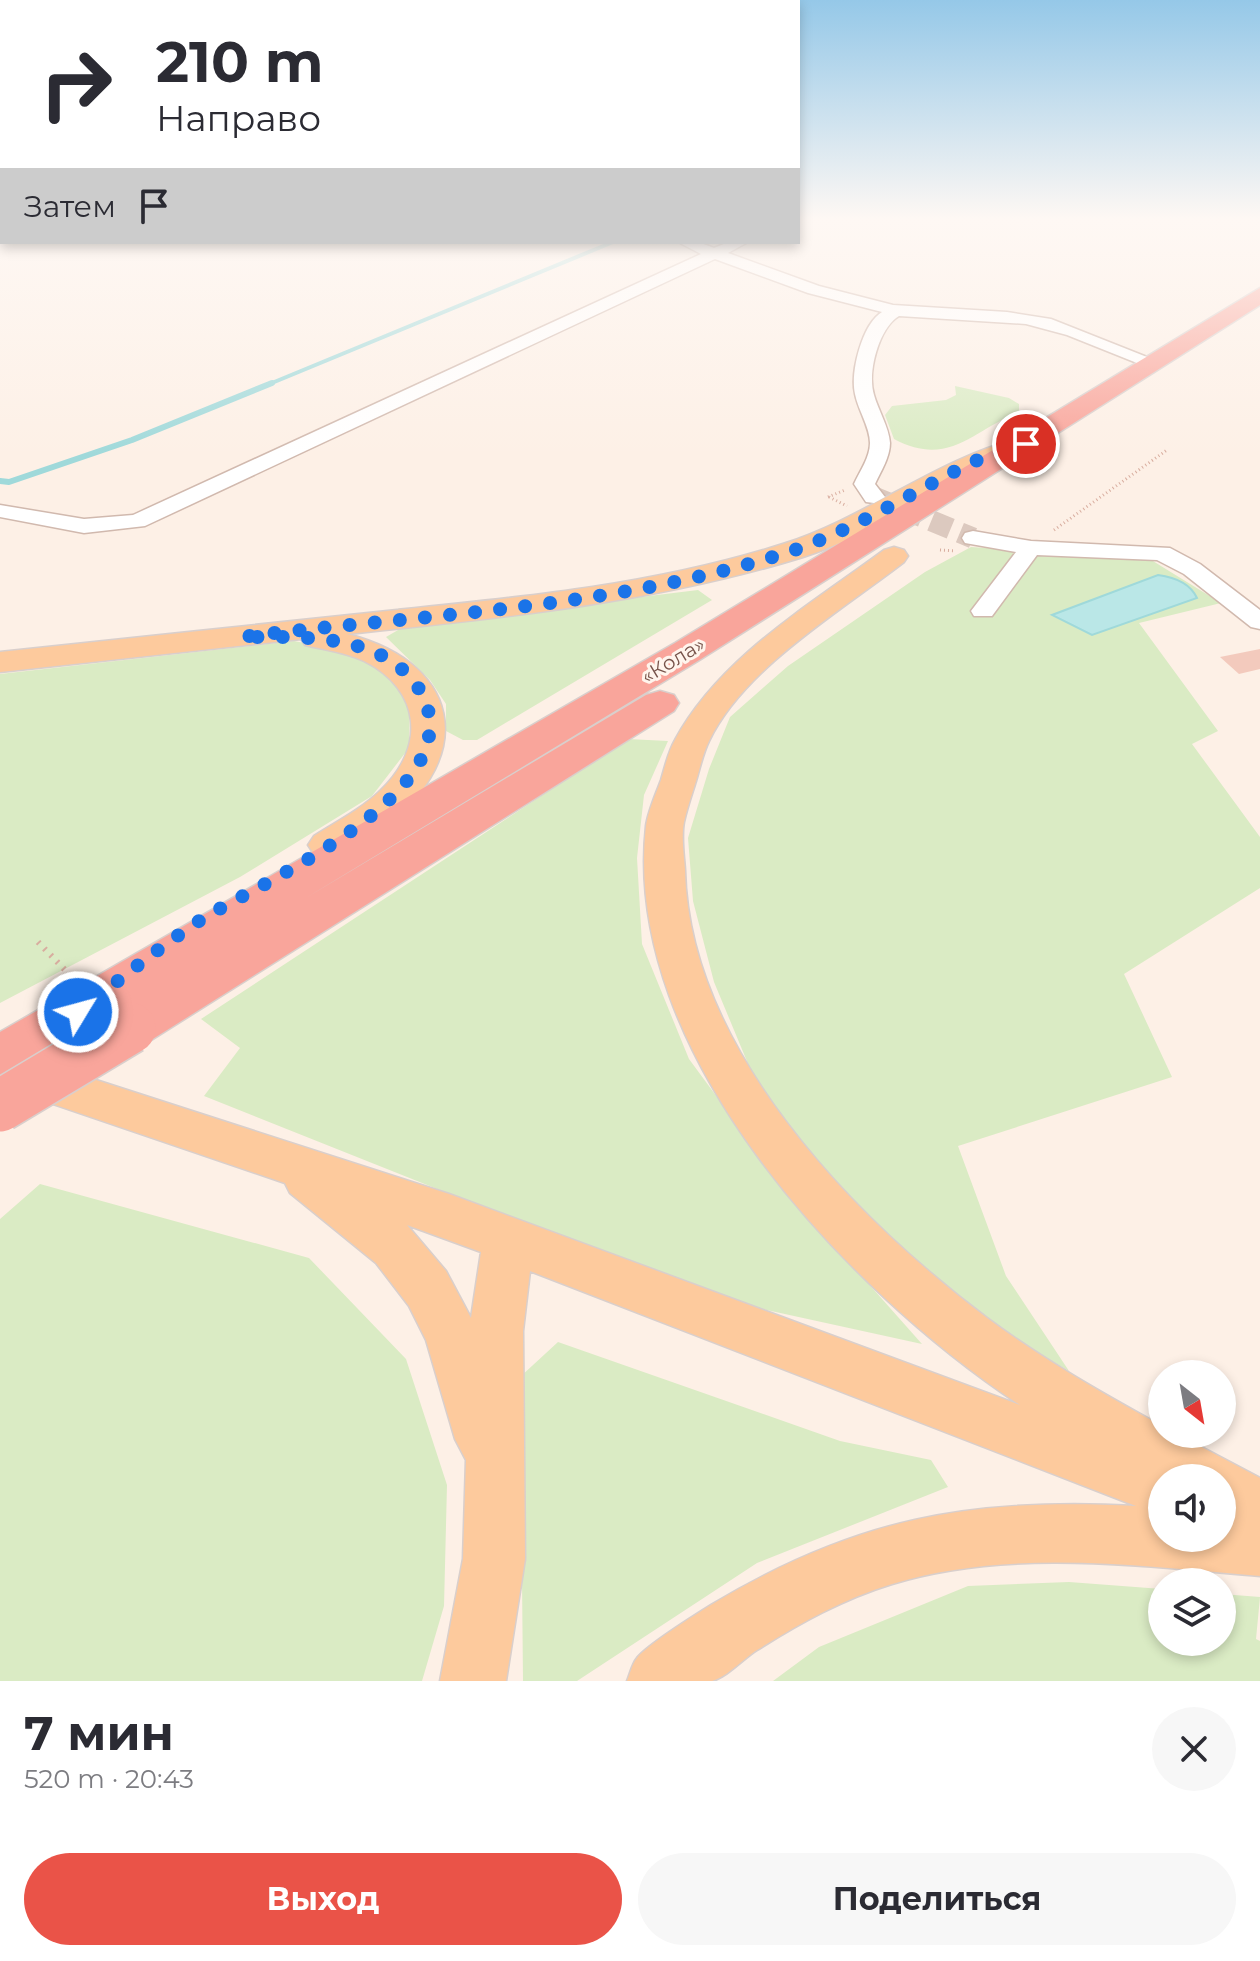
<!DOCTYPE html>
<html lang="ru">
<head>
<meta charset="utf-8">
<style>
	:root { --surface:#fff; --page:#f7f7f7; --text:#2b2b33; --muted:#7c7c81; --accent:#ea5348 }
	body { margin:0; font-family:Montserrat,sans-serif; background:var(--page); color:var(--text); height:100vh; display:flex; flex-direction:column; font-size:30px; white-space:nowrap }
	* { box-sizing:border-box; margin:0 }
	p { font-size:26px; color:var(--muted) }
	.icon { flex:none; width:44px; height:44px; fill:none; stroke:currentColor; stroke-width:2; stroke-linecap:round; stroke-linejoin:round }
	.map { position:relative; height:1681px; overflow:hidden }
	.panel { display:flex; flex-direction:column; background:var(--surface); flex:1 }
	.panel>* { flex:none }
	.guide { position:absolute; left:0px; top:0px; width:800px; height:244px; box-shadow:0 4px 12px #0003; background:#fff; color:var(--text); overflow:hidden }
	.needle { width:52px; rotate:149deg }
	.buttons { position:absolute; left:1148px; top:1360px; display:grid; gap:16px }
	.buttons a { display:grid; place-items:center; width:88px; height:88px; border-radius:50%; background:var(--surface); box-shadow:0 4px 12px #0003; font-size:40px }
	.pin { position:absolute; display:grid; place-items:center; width:68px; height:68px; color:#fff; margin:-34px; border:4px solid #fff; border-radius:50%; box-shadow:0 2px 8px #0007 }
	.me { position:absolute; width:88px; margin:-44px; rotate:53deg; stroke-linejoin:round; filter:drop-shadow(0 0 6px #0008) }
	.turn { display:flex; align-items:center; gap:28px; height:168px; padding:0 24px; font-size:36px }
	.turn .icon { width:104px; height:104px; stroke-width:2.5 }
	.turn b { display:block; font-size:56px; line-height:68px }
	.then { display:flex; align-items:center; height:76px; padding:0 24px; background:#0003; gap:16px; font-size:30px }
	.round { display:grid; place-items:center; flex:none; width:84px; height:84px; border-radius:42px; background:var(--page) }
	.summary { display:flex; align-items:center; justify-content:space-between; height:136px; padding:0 24px }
	h1 { font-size:48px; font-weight:700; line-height:60px }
	.button { display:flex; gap:16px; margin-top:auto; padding:16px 24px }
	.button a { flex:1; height:92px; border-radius:48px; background:var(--accent); color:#fff; font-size:32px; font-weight:700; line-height:92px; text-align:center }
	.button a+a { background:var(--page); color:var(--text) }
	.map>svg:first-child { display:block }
	.green { fill:#daebc4 }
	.water { fill:#bae7e7; stroke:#9fd9da; stroke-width:2 }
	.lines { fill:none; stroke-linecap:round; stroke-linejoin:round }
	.stream-far1 { stroke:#9fd9da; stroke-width:4 }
	.stream { stroke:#9fd9da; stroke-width:6 }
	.building { fill:#f3cabd }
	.minor-tunnel { stroke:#dcc9bf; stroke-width:21; stroke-dasharray:21 10; stroke-linecap:butt }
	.minor-casing { stroke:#d1b9ae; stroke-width:3 }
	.major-casing { stroke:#d9cfcc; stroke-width:3 }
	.highway-casing { stroke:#d9cfcc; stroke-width:3 }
	.path-far1 { stroke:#d8ad9f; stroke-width:3; stroke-dasharray:1 3; stroke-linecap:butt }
	.path { stroke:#d8ad9f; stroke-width:6; stroke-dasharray:2 7; stroke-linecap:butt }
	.minor { fill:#fff; fill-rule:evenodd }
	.major { fill:#fdca9d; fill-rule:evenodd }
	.highway { fill:#f9a59b; fill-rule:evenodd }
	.highway-bridge-casing { stroke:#d9cfcc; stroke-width:54; stroke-linecap:butt }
	.highway-bridge { stroke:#f9a59b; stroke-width:51 }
	.route { stroke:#1a73e8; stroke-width:14; stroke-dasharray:0 25.2 }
	.labels { text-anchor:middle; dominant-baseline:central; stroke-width:6; stroke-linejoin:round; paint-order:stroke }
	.street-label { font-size:20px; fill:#77534a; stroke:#fff5ed }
</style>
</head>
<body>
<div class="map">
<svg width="1260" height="1681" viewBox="0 0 1260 1681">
	<rect width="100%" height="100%" fill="#fdf0e6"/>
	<path class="green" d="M955,386l54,12 10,6v8c-48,19 -70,56 -125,27l-9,-24 7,-9 54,-6 10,-5z
		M971,547l177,11 73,45 -82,20 79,108 -26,13 68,93v51l-136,86 48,103 -214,69 48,130 63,95 -110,-65 -102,-83 -96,-128 -47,-113 -21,-81 -5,-63 21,-69 21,-52 58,-51 137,-94z
		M698,590l14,10 -235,140h-14l-17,-9v-27l-16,-24 -44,-43 19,-11z
		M294,641c57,11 80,13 116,62l-1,45 -37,48 -132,81 -240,126v-329z
		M628,739l40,2 -24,54 -7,63 5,86 47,115 98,133 135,152 -211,-46 -507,-202 36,-48 -39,-29z
		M40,1184l269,74 97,101 41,126 -3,121 -22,75h-422v-462z
		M558,1342l282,99 91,19 17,27 -191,76 -180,118h-54l-3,-304z
		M1069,1582l93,7v53h60v-48l38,3 -4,42 4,2v40h-487l46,-34 149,-61z"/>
	<path class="water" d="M1158,575c15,2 32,8 39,23l-105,37 -40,-20z"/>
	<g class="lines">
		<path class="stream-far1" d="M267,385l346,-143"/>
		<path class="stream" d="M0,481l9,1 123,-42 140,-57"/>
	</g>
	<path class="building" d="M1260,649v20l-21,5 -19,-17z"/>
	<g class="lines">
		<path class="minor-tunnel" d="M874,497l99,41"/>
		<g class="minor-casing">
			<path id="minor" d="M678,242h20l16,6 15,-6h19l-20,11 91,33 74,19 114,7 44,7 111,44 -3,4h-12l-80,-32 -41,-11 -127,-8c-20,12 -32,56 -25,79 4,15 15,32 16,48 0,14 -9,28 -15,41l10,13 -11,6 -8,-1 -12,-18c6,-13 16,-27 16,-41 0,-16 -12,-33 -15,-49 -5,-21 7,-70 27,-82l-74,-19 -93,-34 -570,267 -61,7 -84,-16v-12l84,14 49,-4 568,-261z
				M973,531l58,10 139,7 30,16 60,46v19l-9,-2 -67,-53 -27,-14 -120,-5 -45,61h-18l-3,-5 45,-59 -51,-9 -3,-5 3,-5z"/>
		</g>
		<g class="major-casing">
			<path id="major" d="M1020,438l13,8 -4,5c-79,28 -146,80 -226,106 -149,46 -302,61 -456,77 122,31 128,132 29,198 -16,11 -31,21 -49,26l-13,-4 -6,-9 6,-9c22,-14 46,-26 66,-45 46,-43 42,-101 -16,-130 -19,-9 -39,-11 -59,-16l-4,-6 -301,33v-20c132,-14 265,-28 397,-42 130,-13 261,-26 386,-66 83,-26 153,-85 237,-106z
				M894,547l10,3 4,6 -4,6c-62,48 -160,106 -195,179 -6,12 -9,27 -13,40 -4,13 -9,27 -12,41 -3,15 0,33 1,48 4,179 167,346 302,448 55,41 115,75 175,108v8h15l83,44v98c-120,-10 -250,-28 -368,8 -49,15 -92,39 -135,66 -13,8 -30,27 -45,31 -21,0 -61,0 -85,0 3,-7 5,-17 10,-23 10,-13 58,-43 74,-53 143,-86 259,-108 425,-99l-606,-235 -7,60 2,228 -19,122h-66l23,-122 3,-99 -11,-21 -29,-99 -17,-34 -33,-43 -86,-70 -5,-10 -285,-97v-37l449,145 571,211c-175,-116 -399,-353 -374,-579 2,-15 10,-32 15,-46 4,-13 7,-28 14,-40 45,-83 135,-135 209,-190zM407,1225l74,27 -10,66 -25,-47zM1162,1478h60v60h-60z"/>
		</g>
		<g class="highway-casing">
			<path id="highway" d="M1260,288v17l-559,354 -397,240 342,-204 14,-4 14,4 5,8 -5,8 -526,331 -18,6 -18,-6 -8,-14 7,-12 -93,56 -18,6v-46l675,-389z"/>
		</g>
		<path class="path-far1" d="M828,497l17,-7
			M829,497l18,9
			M1054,530l113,-80
			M940,550l15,1"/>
		<path class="path" d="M38,942l31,32"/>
		<use href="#minor" class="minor"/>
		<use href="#major" class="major"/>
		<use href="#highway" class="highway"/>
		<g class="highway-bridge-casing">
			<path id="highway-bridge" d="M0,1106l130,-78"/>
		</g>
		<use href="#highway-bridge" class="highway-bridge"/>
	</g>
	<linearGradient id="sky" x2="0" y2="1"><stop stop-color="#95c8e8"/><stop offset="0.48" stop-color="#fef8f4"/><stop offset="1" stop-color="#fef8f4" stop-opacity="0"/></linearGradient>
	<rect width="1260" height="456" fill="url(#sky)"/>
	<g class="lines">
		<path class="route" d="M78,1012c40,-31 79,-63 121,-91 63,-40 282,-132 220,-232 -36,-57 -120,-52 -178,-52 177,-22 360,-28 532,-80 71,-21 131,-60 196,-93 18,-9 38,-14 57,-20"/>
	</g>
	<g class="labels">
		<g class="street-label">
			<text transform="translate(673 660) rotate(-31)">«Кола»</text>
		</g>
	</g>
</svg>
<div class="buttons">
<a><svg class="needle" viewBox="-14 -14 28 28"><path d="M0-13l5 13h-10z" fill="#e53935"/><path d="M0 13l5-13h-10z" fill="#7c7c81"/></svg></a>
<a><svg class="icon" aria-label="sound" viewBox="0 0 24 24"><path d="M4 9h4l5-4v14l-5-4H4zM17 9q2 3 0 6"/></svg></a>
<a><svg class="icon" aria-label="layers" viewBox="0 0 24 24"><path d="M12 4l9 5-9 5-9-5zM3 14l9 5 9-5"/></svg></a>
</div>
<div class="pin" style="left:1026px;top:444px;background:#d93025"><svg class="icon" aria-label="arrive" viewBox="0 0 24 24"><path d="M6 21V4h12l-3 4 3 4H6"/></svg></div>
<svg class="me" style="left:78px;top:1012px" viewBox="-20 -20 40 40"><circle r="17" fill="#1a73e8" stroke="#fff" stroke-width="3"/><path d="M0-11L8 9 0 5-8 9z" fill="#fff"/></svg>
<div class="guide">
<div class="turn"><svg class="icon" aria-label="right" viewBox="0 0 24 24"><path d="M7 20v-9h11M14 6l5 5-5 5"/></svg><div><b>210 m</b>Направо</div></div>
<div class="then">Затем<svg class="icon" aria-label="arrive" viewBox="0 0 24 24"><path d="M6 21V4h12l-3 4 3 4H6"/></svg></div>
</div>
</div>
<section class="panel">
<div class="summary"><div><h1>7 мин</h1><p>520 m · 20:43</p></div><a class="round"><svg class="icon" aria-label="close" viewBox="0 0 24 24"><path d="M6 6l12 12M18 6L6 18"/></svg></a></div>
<div class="button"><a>Выход</a><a>Поделиться</a></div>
</section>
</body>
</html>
